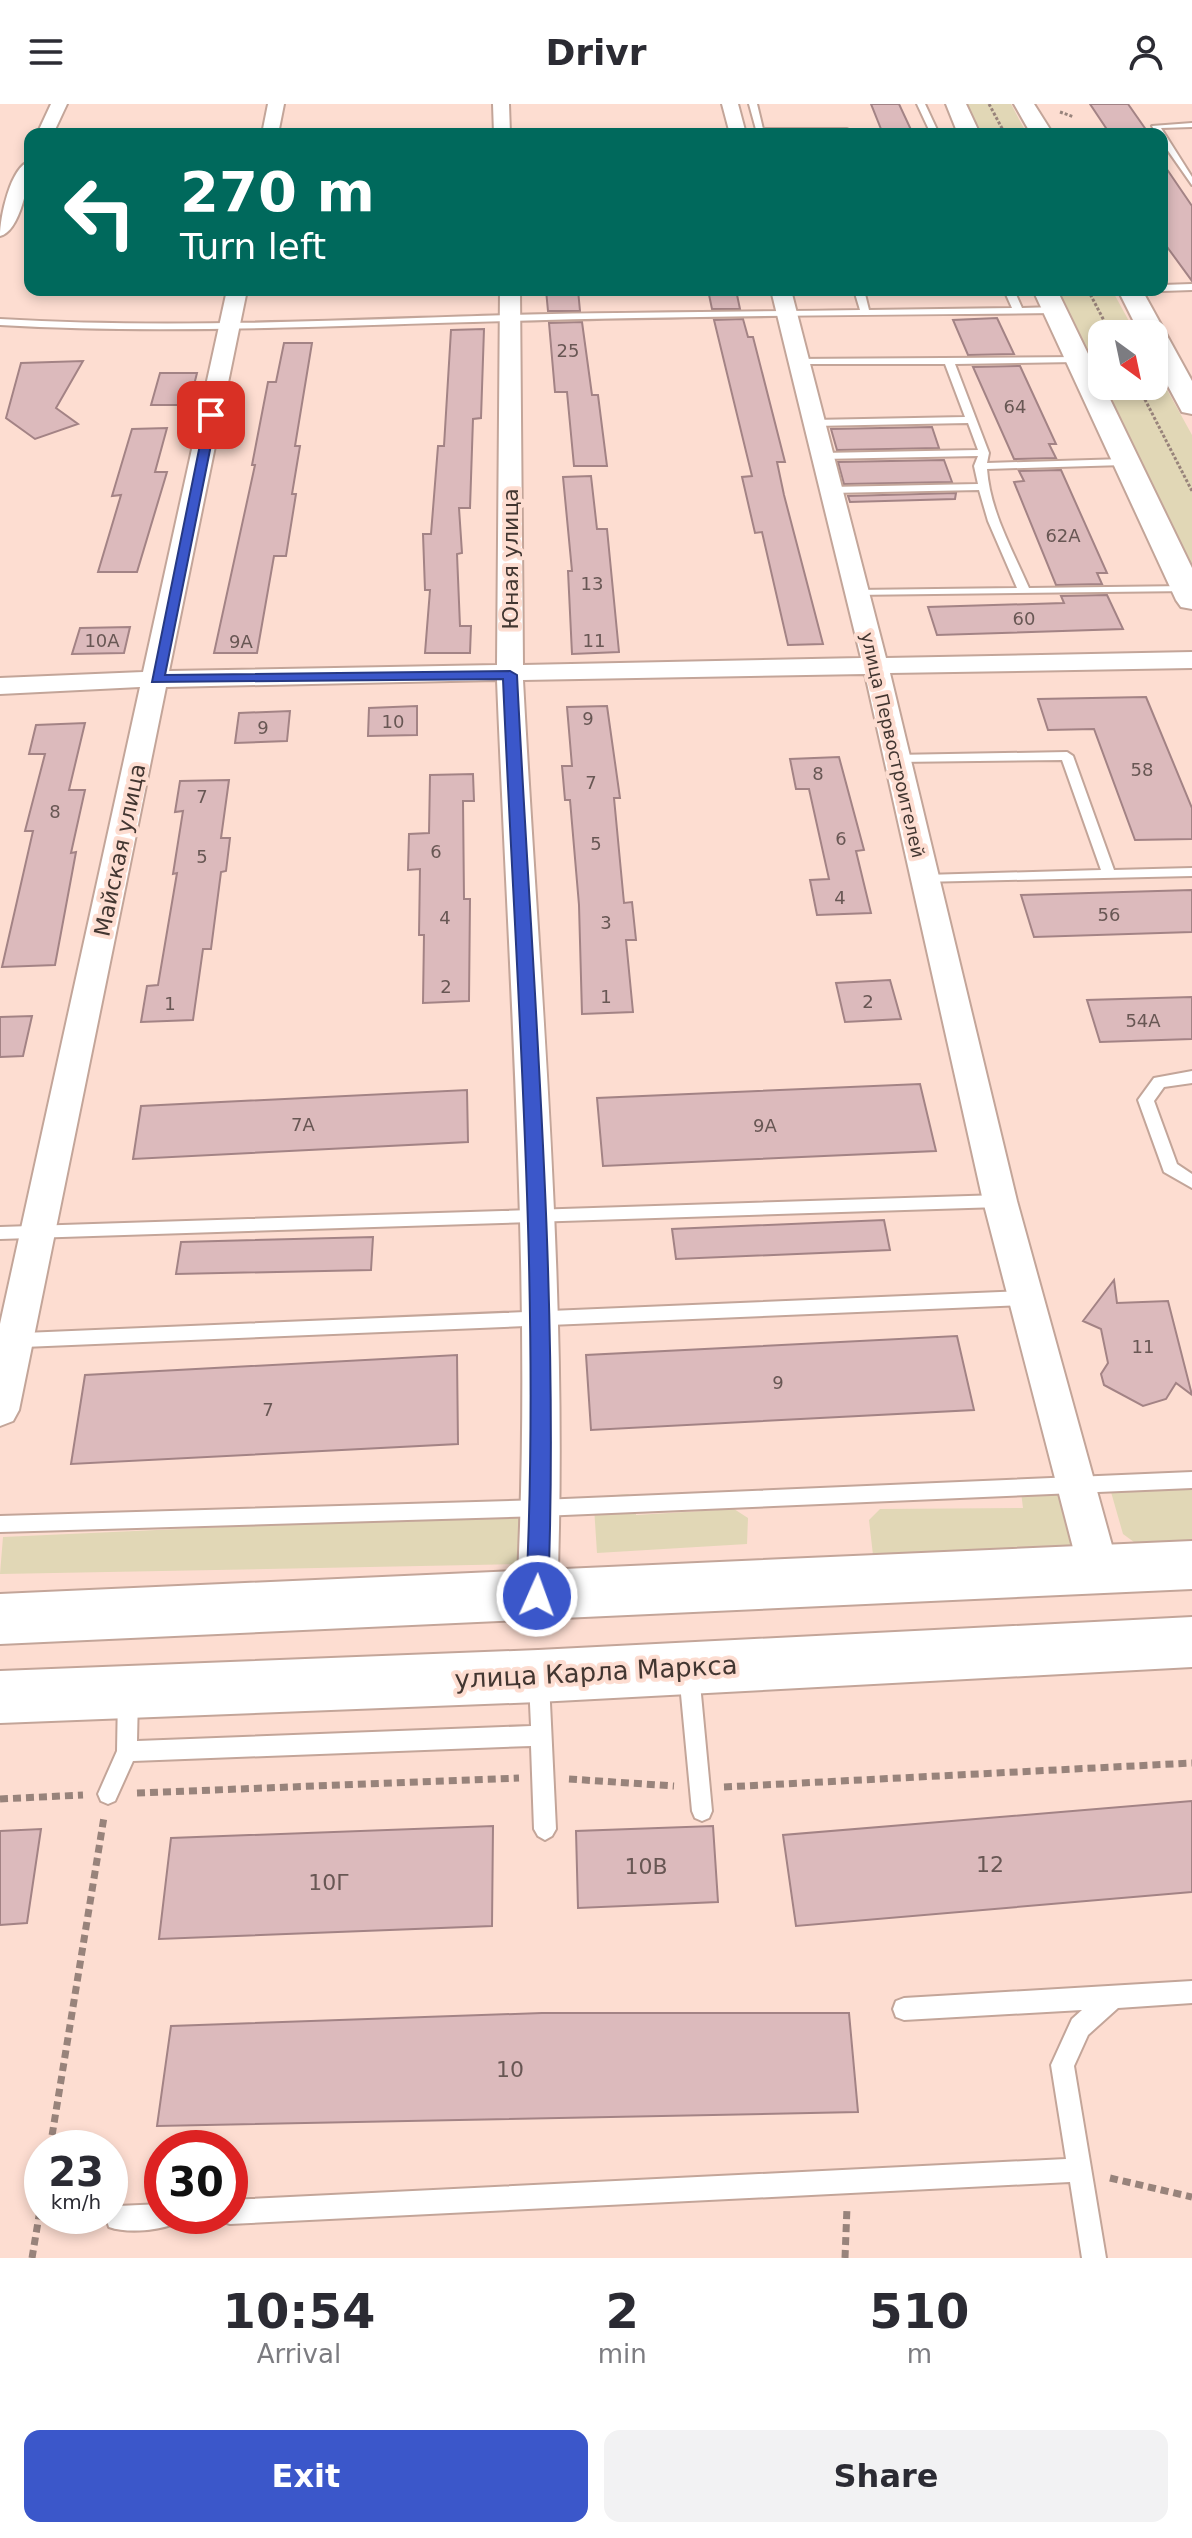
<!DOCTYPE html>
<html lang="en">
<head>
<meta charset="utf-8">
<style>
	:root { --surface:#fff; --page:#f2f2f3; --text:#2b2b33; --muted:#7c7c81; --accent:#3b57ca }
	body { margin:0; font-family:"DejaVu Sans",sans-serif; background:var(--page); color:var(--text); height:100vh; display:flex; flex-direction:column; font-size:30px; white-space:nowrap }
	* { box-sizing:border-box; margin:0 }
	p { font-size:26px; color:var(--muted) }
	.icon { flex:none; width:44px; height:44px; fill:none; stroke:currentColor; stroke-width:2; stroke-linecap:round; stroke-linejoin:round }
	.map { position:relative; height:2154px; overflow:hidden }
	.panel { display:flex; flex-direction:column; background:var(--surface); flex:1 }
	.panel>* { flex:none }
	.banner { position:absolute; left:24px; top:24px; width:1144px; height:168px; border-radius:16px; box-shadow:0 4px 12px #0003; background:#00695c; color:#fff; overflow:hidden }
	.needle { width:52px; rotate:147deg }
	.controls { position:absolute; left:1088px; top:216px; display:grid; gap:16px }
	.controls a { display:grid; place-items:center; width:80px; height:80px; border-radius:16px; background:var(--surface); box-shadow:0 4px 12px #0003; font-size:40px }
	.speed { position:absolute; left:24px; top:2026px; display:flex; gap:16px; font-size:40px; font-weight:700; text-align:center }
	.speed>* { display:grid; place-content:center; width:104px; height:104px; border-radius:50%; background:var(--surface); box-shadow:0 4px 12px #0003; line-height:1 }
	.speed small { font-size:20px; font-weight:400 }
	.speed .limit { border:12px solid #d22; background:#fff; color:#111 }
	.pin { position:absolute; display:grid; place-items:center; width:68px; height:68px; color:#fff; margin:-34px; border-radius:16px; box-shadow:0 4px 12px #0006 }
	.me { position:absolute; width:88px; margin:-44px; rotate:2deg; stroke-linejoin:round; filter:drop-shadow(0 0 6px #0008) }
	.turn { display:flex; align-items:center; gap:28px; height:168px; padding:0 24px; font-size:36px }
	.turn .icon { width:104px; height:104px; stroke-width:2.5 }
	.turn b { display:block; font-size:56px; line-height:68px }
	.eta { display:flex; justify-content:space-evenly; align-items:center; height:136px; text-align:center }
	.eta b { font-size:48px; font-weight:800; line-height:56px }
	.cta { display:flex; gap:16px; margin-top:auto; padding:16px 24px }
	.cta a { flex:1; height:92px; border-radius:16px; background:var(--accent); color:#fff; font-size:32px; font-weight:800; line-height:92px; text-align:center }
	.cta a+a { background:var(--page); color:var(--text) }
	header { display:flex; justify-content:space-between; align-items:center; height:104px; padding:0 24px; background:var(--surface); font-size:36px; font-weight:800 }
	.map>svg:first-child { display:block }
	.green { fill:#e1d7b6 }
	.building { fill:#dcbabc; stroke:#a38385; stroke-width:2 }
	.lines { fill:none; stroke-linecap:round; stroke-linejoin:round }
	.lane-casing { stroke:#c3a599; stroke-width:4 }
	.street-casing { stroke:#c3a599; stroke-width:4 }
	.secondary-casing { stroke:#c3a599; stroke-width:4 }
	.path-far1 { stroke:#98837b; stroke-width:3; stroke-dasharray:3 2; stroke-linecap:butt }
	.path { stroke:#98837b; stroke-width:7; stroke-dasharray:8 5; stroke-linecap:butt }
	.lane { fill:#fff; fill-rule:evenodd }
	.street { fill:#fff; fill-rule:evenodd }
	.secondary { fill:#fff; fill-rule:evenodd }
	.route { fill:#3b57ca; stroke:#263983; stroke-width:2 }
	.labels { text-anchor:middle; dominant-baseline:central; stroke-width:8; stroke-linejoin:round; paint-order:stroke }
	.number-label { font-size:18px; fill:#685754 }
	.far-street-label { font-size:18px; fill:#423631; stroke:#fdddd1 }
	.street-label { font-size:22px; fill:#423631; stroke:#fdddd1 }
	.near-number-label { font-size:22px; fill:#685754 }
	.near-street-label { font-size:26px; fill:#423631; stroke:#fdddd1 }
</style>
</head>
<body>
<header><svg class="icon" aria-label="menu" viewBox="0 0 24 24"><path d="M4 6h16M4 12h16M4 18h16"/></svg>Drivr<svg class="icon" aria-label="person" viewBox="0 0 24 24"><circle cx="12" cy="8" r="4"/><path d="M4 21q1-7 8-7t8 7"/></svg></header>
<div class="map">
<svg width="1192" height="2154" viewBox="0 0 1192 2154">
	<rect width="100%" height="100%" fill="#fdddd1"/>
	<path class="green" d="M961,0h50l16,30h-51z
		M1053,186h59l24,44h-34v52h52v-20l38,69v134z
		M1192,1369v68l-54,4 -15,-11 -12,-42 5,-13z
		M1020,1380l39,9 12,54 -198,8 -4,-35 11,-11 143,-1z
		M628,1390l7,5 1,16 98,-6 14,9 -1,26 -150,9 -3,-46 10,-11z
		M526,1409l2,51 -528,10 3,-37z"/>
	<path class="building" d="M871,0h28l14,30h-30z
		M1090,0h38l21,30h-39z
		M1162,58l30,44v75l-30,-41z
		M546,186h32l2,21h-32z
		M708,186h28l4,19h-28z
		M997,214l17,36 -46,1 -15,-35z
		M743,215l5,18h5l32,125h-8l7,33 39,149 -35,1 -26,-113 -7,1 -13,-56 10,-1 -38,-156z
		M582,218l10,73h6l9,71h-33l-7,-74h-12l-6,-69z
		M484,225l-3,89 -8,1 -3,89h-11l3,45 -5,1 3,72h11l-1,27h-45l5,-63h-5l-2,-56h8l7,-88h6l7,-116z
		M284,239h28l-17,103h5l-8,48h4l-10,62h-12l-17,97h-43l41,-188h-3l16,-83h8z
		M83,257l-27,47 22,16 -43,15 -29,-21 15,-55z
		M1020,262l36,78h-7l7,14 -42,1 -41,-92z
		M160,269h37l-8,32h-38z
		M932,323l7,21 -102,2 -6,-21z
		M167,324l-12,44h12l-30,100h-39l23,-77 -9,1 20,-67z
		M944,356l8,22 -108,2 -6,-22z
		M1061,366l46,103h-10l5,11 -46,1 -42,-103 10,-1 -5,-10z
		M591,372l6,53h10l12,123 -47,2 -4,-83h4l-9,-94z
		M956,389l-1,6 -105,3 -2,-6z
		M1107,491l16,34 -186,6 -9,-28 136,-4 -3,-7z
		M130,523l-6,26 -52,1 8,-26z
		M1146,593l46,111v31l-57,1 -41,-111 -46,1 -10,-31z
		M417,602v29l-49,1 1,-28z
		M607,602l13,92h-6l10,105 8,-1 4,38h-10l7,72 -51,2 -3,-109 -9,-105h-5l-3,-34h10l-5,-59z
		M290,607l-3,30 -52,2 4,-30z
		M85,619l-16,67h16l-14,63 5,-1 -21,113 -53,2 31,-136h-8l20,-77h-16l7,-29z
		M839,653l25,93 -8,1 15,62 -54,2 -7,-35 19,-1 -20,-90h-13l-6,-30z
		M473,670l1,27h-11l1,98h6l-1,102 -46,2 1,-68h-5l1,-66 -12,1 1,-36 20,-1 1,-58z
		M229,676l-8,58h9l-4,33 -5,1 -10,77h-8l-10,71 -52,2 6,-36 11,-1 19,-112 -4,1 10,-63 -8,1 5,-31z
		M1192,786v42l-158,5 -13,-42z
		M890,876l11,39 -56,3 -9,-39z
		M1192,893v42l-92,3 -13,-42z
		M32,912l-9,40 -23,1v-40z
		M920,980l16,67 -333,15 -6,-68z
		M467,986l1,52 -335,17 8,-53z
		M884,1116l6,30 -214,9 -4,-30z
		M373,1133l-2,33 -195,4 5,-32z
		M1114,1176l3,23 51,-2 24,94 -16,-12 -10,16 -23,7 -39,-21 -3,-11 7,-11 -7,-34 -18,-8z
		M957,1232l17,74 -383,20 -5,-75z
		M457,1251l1,89 -387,20 14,-89z
		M1192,1697v91l-396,34 -13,-91z
		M493,1722l-1,100 -333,13 12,-101z
		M713,1722l5,76 -140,6 -2,-77z
		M41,1725l-14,94 -27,2v-94z
		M542,1909h307l9,99 -701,14 14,-100z"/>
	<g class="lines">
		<g class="lane-casing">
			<path id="lane" d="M749,0h8l6,25h84l5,5 -95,-1z
				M917,0h8l14,30h-8z
				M1192,19v4l-31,1 31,49v8l-30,-43v-8h-5l-5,-8z
				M1192,180v6l-30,1 -3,-1h3v-5z
				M854,186h10l5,20 143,-2 -8,-18h10l8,18 32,-1 5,3 -5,3c-182,2 -364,3 -545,8 -170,4 -339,14 -509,4v-6c170,10 339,1 509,-4 117,-3 234,-3 351,-5z
				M1079,253v4l-3,1 -121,2 34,89 -2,10 137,-4 5,3 -5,3 -137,4c3,42 25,80 42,119l158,-2 4,1v4l-339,4 -2,-2 6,-3 161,-2 -29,-67 -9,-31 -149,3 -5,-3 5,-3 148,-3 -4,-18 4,-10 -157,3 -5,-3 5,-3 157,-3 -10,-27 -155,3 -5,-3 5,-3 152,-3 -20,-53h-149l-3,-1v-4z
				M1067,648l6,4 41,114 78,-2v8l-272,6v-6l5,-1 176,-5 -39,-110 -165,2 -4,-1v-6z
				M1192,967v12l-28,4 -10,14 23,63 15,10v14l-28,-16 -26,-72 16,-22z
				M1000,1091l6,2 2,4 -2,4 -6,2 -1000,32v-12z
				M1026,1187l6,2 2,5 -2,5 -6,2 -1026,43v-14z
				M1192,1368v16l-651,28 -541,16v-16l541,-16z
				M689,1560l7,2 3,7 13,138 -3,7 -7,3 -7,-3 -3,-7 -13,-138 3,-7z
				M539,1568l7,3 3,7 7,147 -4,7 -7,4 -7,-4 -4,-7 -3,-83 -398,15 -18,40 -7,3 -7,-3 -3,-7 19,-43 1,-55 3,-7 7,-3 7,3 3,7 -1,45 394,-15 -2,-44 3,-7z
				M1192,1877v22l-74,5 -30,27 -14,31 32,192h-24l-12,-76 -840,42 -9,-3 -1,-5h10v-16l836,-41 -15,-94 21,-46 10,-9 -178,10 -8,-3 -3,-8 3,-8 8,-3z
				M162,2100v12h12l-3,9c-17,6 -45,8 -62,2l-3,-9 4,-2v-7l8,-3z"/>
		</g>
		<g class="street-casing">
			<path id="street" d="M51,0h16l-14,30h-16z
				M268,0h16l-6,30h-16z
				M493,0h16l1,30h-16z
				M722,0h16l8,30h-16z
				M30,57c0,18 -10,71 -30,75 0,-18 10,-69 30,-75z
				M227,186h20l-78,381 328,-6 3,-375h20l3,375 338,-7 -90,-368h20l95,368 306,-6v16l-302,5 127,528 101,366 -6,13 -14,5 -14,-5 -6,-13 -95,-366 -118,-527 -342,6c16,302 46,614 34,916l-6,13 -14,6 -14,-6 -6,-13c16,-302 -8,-613 -20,-916l-331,7 -147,723 -6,11 -13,5v-102l140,-637 -140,7v-16l143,-6z"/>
		</g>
		<g class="secondary-casing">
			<path id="secondary" d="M946,0h20l14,30h-22z
				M1014,0h20l19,30h-22z
				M1033,186h24l135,278v41l-11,-2 -5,-7z
				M1118,186h24l50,91v33l-10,-2 -28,-52v-26h-14z
				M1192,1437v48l-1192,55v-50z
				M1192,1513v50l-654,35 -538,21v-52l538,-21z"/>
		</g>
		<path class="path-far1" d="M989,0l16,30
			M1060,8l14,5
			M1088,186l23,44
			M1138,282l54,105"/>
		<path class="path" d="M569,1675l105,7
			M724,1683l468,-24
			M137,1689l382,-15
			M0,1695l83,-4
			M50,2044l54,-331
			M1110,2074l82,19
			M32,2154l10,-60
			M845,2154l2,-51"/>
		<use href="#lane" class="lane"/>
		<use href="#street" class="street"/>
		<use href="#secondary" class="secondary"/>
	</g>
	<path class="route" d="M211,308l6,3 -52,260 345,-4 7,4c15,304 43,617 31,921l-3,7 -8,3 -8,-3 -3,-7c15,-304 -10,-613 -23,-917l-351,3 54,-267z"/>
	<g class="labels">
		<g class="number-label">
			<text x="568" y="246">25</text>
			<text x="1015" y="302">64</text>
			<text x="1063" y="431">62А</text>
			<text x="592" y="479">13</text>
			<text x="1024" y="514">60</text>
			<text x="102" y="536">10А</text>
			<text x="594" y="536">11</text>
			<text x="241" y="537">9А</text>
			<text x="588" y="614">9</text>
			<text x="393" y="617">10</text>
			<text x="263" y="623">9</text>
			<text x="1142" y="665">58</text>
			<text x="818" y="669">8</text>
			<text x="591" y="678">7</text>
			<text x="202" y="692">7</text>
			<text x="55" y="707">8</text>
			<text x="841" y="734">6</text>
			<text x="596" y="739">5</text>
			<text x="436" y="747">6</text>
			<text x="202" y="752">5</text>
			<text x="840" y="793">4</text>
			<text x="1109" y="810">56</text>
			<text x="445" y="813">4</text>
			<text x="606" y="818">3</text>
			<text x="446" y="882">2</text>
			<text x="606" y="892">1</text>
			<text x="868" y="897">2</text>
			<text x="170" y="899">1</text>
			<text x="1143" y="916">54А</text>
			<text x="303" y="1020">7А</text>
			<text x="765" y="1021">9А</text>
			<text x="1143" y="1242">11</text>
			<text x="778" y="1278">9</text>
			<text x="268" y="1305">7</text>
		</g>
		<g class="far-street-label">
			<text transform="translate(893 641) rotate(77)">улица Первостроителей</text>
		</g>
		<g class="street-label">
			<text transform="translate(510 455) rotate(-90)">Юная улица</text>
			<text transform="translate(120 746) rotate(-78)">Майская улица</text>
		</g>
		<g class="near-number-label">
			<text x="990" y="1760">12</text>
			<text x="646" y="1762">10В</text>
			<text x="329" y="1778">10Г</text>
			<text x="510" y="1965">10</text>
		</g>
		<g class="near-street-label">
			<text transform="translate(596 1568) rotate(-3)">улица Карла Маркса</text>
		</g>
	</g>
</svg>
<div class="controls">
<a><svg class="needle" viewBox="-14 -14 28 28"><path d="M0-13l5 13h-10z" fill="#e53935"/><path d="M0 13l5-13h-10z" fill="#7c7c81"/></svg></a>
</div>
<div class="speed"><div>23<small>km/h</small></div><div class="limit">30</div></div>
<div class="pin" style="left:211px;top:311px;background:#d93025"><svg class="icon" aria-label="arrive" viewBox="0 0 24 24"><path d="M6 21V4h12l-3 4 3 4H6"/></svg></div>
<svg class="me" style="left:537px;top:1492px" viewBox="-20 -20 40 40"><circle r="17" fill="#3b57ca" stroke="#fff" stroke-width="3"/><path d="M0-11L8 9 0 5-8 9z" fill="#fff"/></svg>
<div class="banner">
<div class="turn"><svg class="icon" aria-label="left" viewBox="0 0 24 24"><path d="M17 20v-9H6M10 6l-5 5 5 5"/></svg><div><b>270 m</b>Turn left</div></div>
</div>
</div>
<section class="panel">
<div class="eta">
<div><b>10:54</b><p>Arrival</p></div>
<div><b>2</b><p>min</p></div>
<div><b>510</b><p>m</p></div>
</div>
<div class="cta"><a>Exit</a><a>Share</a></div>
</section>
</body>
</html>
